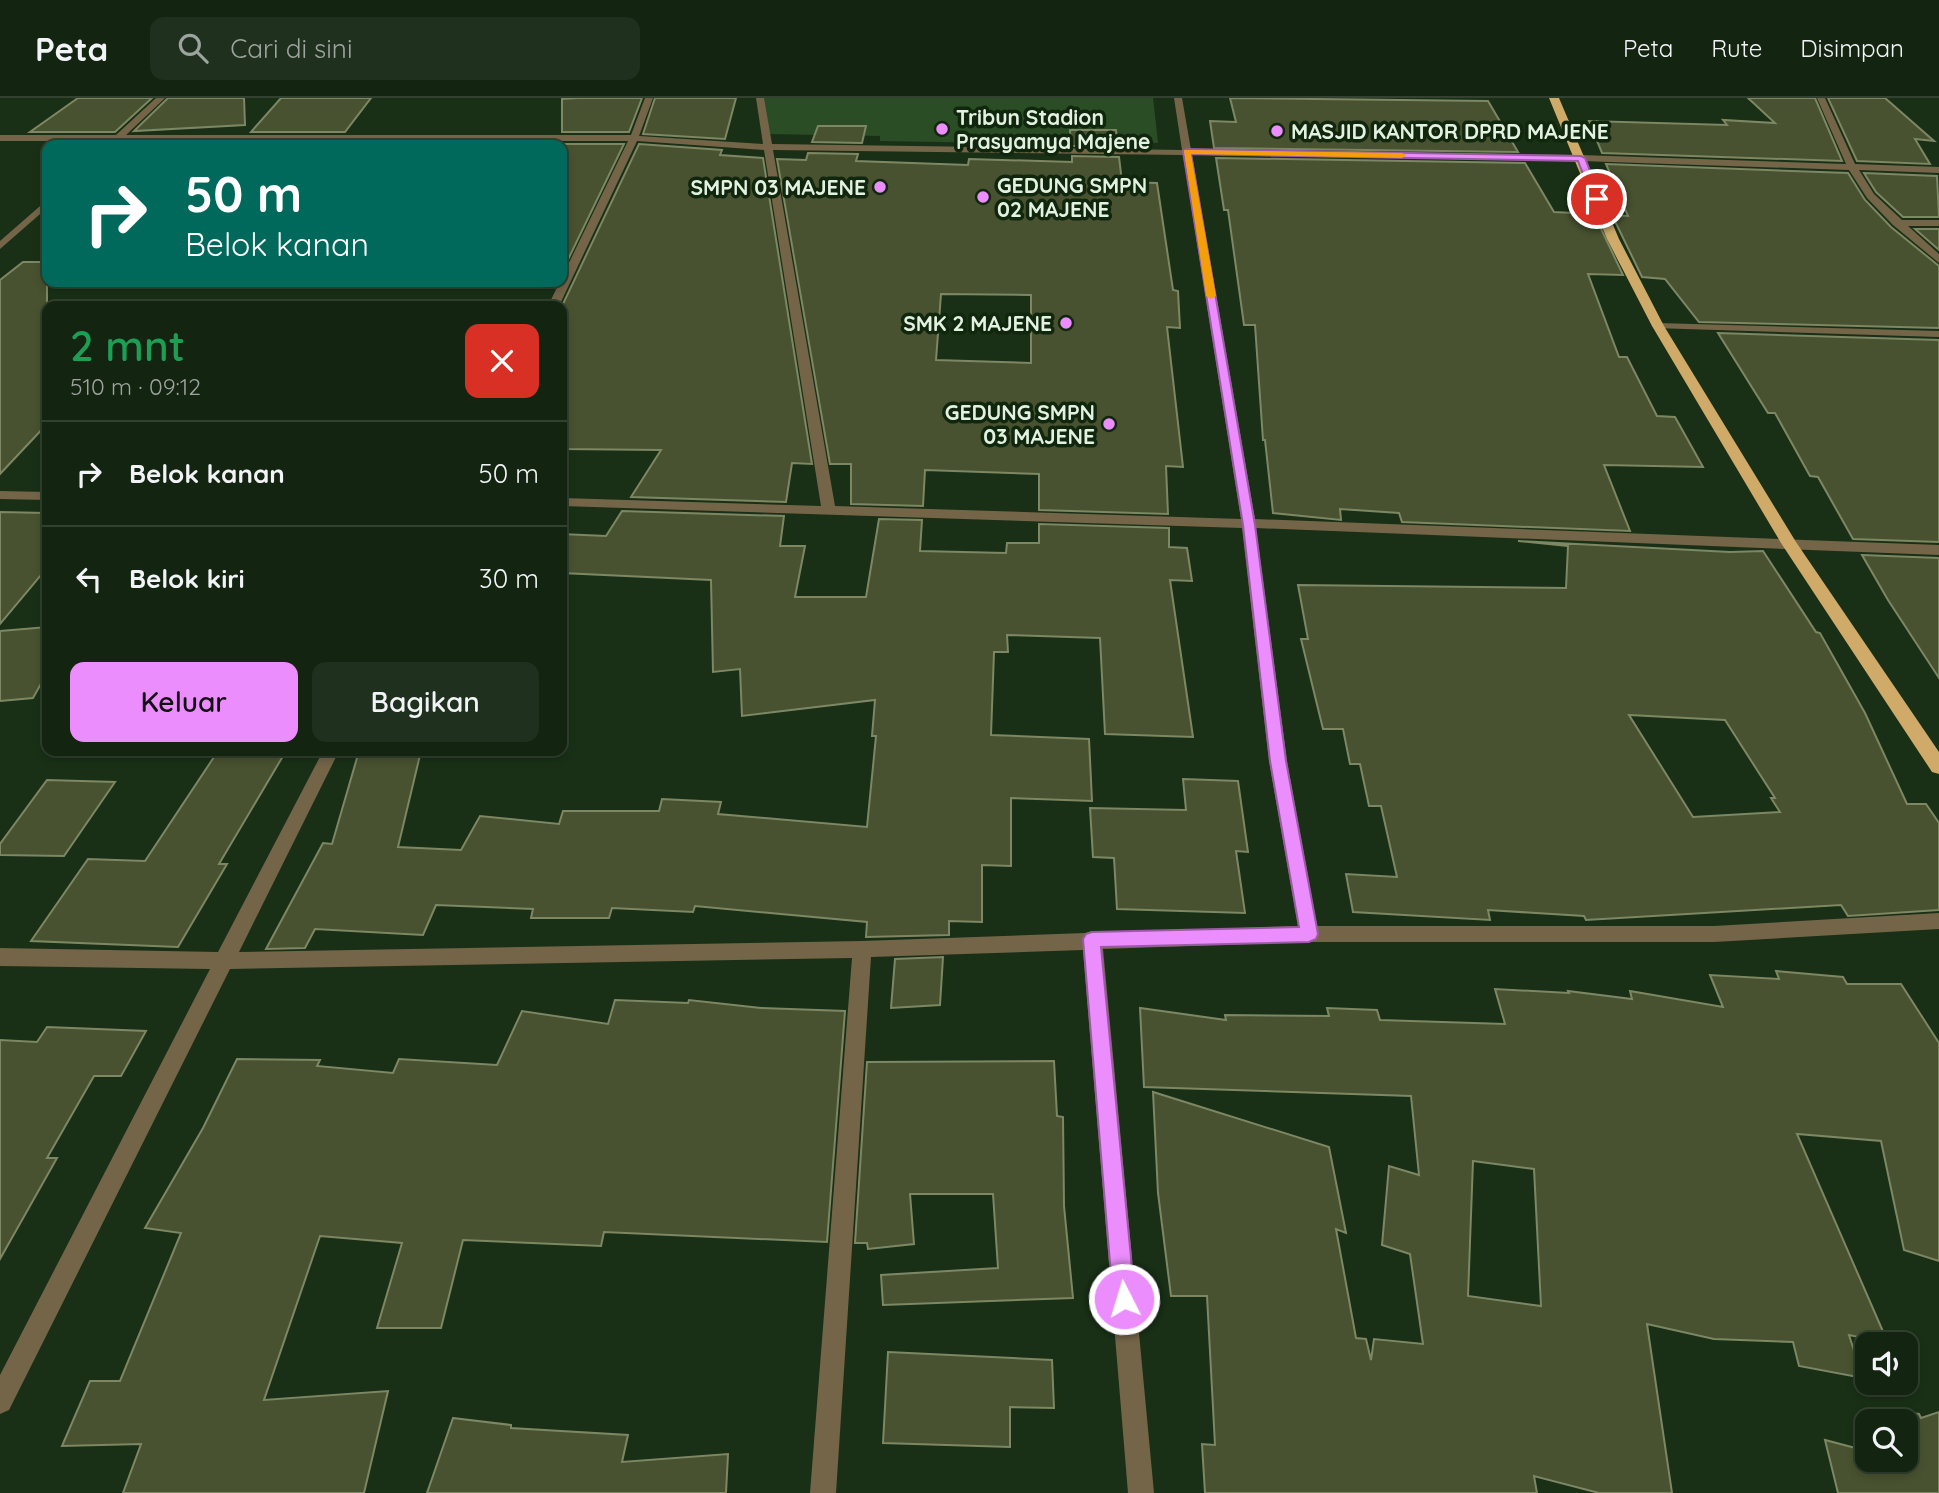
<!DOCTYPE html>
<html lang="id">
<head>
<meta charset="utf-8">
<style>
	:root { --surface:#132410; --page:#20301e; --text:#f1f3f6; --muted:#9da49f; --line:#324130; --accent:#eb8dfc }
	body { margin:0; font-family:Quicksand,sans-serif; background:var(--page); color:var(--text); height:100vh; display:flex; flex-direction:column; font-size:26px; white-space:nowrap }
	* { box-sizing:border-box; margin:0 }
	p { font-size:23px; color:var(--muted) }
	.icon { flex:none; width:38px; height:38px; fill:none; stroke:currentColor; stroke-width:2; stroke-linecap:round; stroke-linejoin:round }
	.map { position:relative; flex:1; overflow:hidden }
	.details { position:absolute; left:42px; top:203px; width:525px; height:455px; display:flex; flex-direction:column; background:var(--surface); border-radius:14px; box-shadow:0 4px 10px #0003,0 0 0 2px var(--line) }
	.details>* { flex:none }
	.top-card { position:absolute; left:42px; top:42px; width:525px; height:147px; border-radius:14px; box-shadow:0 4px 10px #0003,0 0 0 2px var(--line); background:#00695c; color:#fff; overflow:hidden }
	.tools { position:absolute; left:1855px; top:1234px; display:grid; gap:14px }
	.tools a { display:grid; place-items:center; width:63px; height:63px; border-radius:14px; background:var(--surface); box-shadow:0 4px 10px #0003,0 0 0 2px var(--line); font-size:35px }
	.pin { position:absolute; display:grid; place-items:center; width:60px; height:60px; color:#fff; margin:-30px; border:4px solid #fff; border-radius:50%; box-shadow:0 2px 7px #0007 }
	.me { position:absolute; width:77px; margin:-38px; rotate:355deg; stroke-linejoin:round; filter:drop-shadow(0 0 5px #0008) }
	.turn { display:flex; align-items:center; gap:24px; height:147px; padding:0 28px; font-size:32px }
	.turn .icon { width:91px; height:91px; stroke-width:2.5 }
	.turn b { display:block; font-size:49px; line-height:60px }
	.round { display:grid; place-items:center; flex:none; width:74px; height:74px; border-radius:14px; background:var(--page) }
	.overview { display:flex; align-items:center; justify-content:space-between; height:119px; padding:0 28px }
	h1 { font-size:42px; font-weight:600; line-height:52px; color:#1e9e55 }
	.button { display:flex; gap:14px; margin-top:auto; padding:14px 28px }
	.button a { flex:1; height:80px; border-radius:14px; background:var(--accent); color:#111; font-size:28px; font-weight:600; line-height:80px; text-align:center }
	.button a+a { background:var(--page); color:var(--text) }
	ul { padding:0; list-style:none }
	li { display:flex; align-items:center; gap:21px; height:105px; padding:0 28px; border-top:2px solid var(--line) }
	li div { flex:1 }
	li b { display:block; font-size:26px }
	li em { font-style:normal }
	header { display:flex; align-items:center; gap:42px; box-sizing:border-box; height:98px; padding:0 35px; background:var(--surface); border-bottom:2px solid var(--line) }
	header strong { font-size:33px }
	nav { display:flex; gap:38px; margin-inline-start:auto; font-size:24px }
	.search { width:490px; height:63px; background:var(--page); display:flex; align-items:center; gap:18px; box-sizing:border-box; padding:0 24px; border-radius:14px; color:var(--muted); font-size:26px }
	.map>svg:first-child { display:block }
	.green { fill:#2a4d25 }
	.building { fill:#485230; stroke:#7d8763; stroke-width:2; fill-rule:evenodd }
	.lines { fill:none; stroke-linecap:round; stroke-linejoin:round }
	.minor { fill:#746549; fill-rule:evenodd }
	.trunk { fill:#cfaa69; fill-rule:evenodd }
	.route { fill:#eb8dfc; stroke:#995ca4; stroke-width:2 }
	.slow { fill:#f59e0b }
	.poi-dot { fill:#eb8dfc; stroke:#10260d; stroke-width:2.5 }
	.labels { text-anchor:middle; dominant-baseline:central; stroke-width:7; stroke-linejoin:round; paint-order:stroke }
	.far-poi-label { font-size:21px; font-weight:bold; fill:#e3f1e1; stroke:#10260d; text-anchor:start }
</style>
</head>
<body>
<header>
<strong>Peta</strong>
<div class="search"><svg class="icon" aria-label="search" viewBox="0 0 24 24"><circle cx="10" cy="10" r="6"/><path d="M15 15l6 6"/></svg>Cari di sini</div>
<nav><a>Peta</a><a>Rute</a><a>Disimpan</a></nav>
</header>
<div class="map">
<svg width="1939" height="1395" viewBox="0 0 1939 1395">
	<rect width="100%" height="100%" fill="#193016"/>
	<path class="green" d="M763,0h390l5,45 -161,-4 -1,4 -116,-2v-5l-111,-2z"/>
	<path class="building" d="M78,0h74l-37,34h-85z
		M168,0h76l1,27 -111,6z
		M281,0h90l-26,34h-94z
		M578,0h64l-13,34h-67v-33z
		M655,0h81l-11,41 -82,-5z
		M1230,0l258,3 30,51 -304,-4 -4,-27 26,1z
		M1748,0h67l27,63 -240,-8 -13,-32 138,4 -4,-5 52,3z
		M1828,0h57l49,43 -19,-2 15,25 -73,-3z
		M818,28h48l-4,17 -50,-1z
		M1070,32h46l2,16h-47z
		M562,46h62l-62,128z
		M639,46l83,6 -2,5 43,3 49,306 -20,-1 -6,39 -155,-5 30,-47 -99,-1v-143z
		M808,55l50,1 -2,7 112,4 1,-6 103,3v-6l47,1 3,25 35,1 16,107 5,1 2,37 -13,-1 16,140 -17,-1 2,48 -129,-4v-36l-114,-4 -2,36 -72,-2v-40h-21l-53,-305 29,1zM941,196l90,1v68l-95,-3z
		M1216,60l309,5 29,49 40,2 29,61 -35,-1 31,83h8l30,59 18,1 28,50 -99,-2 26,66 -228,-9 -3,-9 -59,-4 1,11 -68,-7 -8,-73h-2l-8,-115h-11l-16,-115h-4z
		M1606,66l242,9 17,27 26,27 48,39v62l-240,-6 -34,-43 -23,-2 -30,-62 16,1z
		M1864,75l73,3 2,41h-36l-27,-25z
		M1915,131h24v21z
		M23,164h24v162l-47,50v-194z
		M1718,235l221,7v202l-86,-3 -35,-62 -8,-1 -35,-63h-7z
		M622,413l162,5 -4,30h25l-10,51h71l13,-78 43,1 -2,31 86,2 1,-10h32v-19l130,4v19l18,1 5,33 -22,-1 23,157 -88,-3 -5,-96 -93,-3 1,17h-14l-3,83 98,4 3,62 -81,-3v68l-29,-1v57l-33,-1v14l-83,2 1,-15 -172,-16 -2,6 -81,-4 -3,10h-78l2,-9 -97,-4 -13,30 -108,-6 -10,19 -39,1 57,-106 9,1 27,-93h62l-23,96 63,3 19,-34 79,8 4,-13h96l3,-12 59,3 -3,12 149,13 9,-91h-4l3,-36 -133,16 -2,-47 -27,3 -2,-92 -149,-7v-39l44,2z
		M0,414l47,1v55l-47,56z
		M1518,443l212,11 33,-1 53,81 4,1 45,80 42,91h19l13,19v87l-91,6 -7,-11 -255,15 -2,-4 -96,-6 2,10 -137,-8 -7,-38 51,3 -16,-71h-12l-9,-42h-10l-7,-35h-20l-22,-90h7l-10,-54 268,3 2,-42zM1629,617l96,5 50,78h-4l9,14 -87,5z
		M1862,457l77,3v120l-51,-78z
		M47,529v46l-14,25 -33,3v-70z
		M218,653h68l-67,113h8l-49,83 -147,-6 57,-82 57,2z
		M1183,681l55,2 10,71 -12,-1 9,62 -128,-4 -3,-51 -21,-1 -3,-49 96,2z
		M47,682l68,2 -51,74 -64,-1v-11z
		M943,859l-3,48 -49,3 4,-49z
		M1776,873l67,6 4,7h54l38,59v218l-35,-11 -23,-109 -84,-7 91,209 -39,-8 14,43 -64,-12 -6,-24 -79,-3 -67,-15 25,169h-73l-65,-17 3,17h-332l-3,-49 13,1 -8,-149h-36l-13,-103 -5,-101 176,55 17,86 -10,-4 20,109 10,1 5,21 3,-21 49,5 -13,-90 -28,-9 7,-79 30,9 -8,-79 -267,-9 -4,-79 86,12 -1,-5 104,1 -2,-8 50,2 3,10 125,4 -10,-35 74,4 -1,-2 64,8 -2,-8 93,16 -13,-32 69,4zM1473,1063l61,8 7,137 -73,-10z
		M615,902l73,3 1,-3 72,8 84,3 -18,231 -223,-10 -3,14 -138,-6 -22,88h-64l25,-85 -82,-7 -56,164 124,-9 -24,102h-241l18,-49 -79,2 28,-65h30l61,-148 -36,-5 58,-100 34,-69 83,1 -3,6 76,7 6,-14 98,6 25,-54 86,13z
		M47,929l99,4 -25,45h-27l-47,82h10l-57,101v-219l37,2z
		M1054,963l3,55 6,1 1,89 9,92 -190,7 -2,-30 117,-7 -5,-74h-83l4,50 -46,5 -1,-6h-12l12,-181z
		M888,1254l164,8 2,48 -44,-1v40l-127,-4z
		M1880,1311l39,5 2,4 18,-6v81h-101l-13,-53 42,11v9h39v-39h-22z
		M453,1320l58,7v3l117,7 -6,27 106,-8 -2,39h-299z"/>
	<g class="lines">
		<path class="minor" d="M156,0h9l-39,37h505l14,-37h8l-14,38 124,8 -7,-46h8l8,46 410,6 -8,-52h8l9,52 390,5 265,9 -29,-66h8l30,66 84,3v6l-80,-3 15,24 28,26h37v6h-31l31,28v9l-46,-38 -26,-27 -18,-28 -268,-9 -389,-6 63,364 684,26v10l-683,-27 31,233 30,165h397l225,-13v16l-225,13h-405l-206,7 51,544h-26l-45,-543 -212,7 -35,536h-26l42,-535 -622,11 -221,441 -9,4v-39l210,-406 -210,-3v-18l218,4 105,-201h16l-100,201 623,-11 223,-8 7,-2 6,2 200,-7 -29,-165 -27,-233 -680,-22v-8l259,8 -57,-356 -127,-9 -78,165h-11l80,-165h-507l-6,3 -4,-3h-111v-6h116zM773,52l410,5 58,364 -406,-13z
			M47,102v8l-47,41v-8z
			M1658,225l281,8v6l-285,-9 -2,-2z
			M0,393l47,1v8l-47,-1z"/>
		<path class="trunk" d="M1549,0h10l60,141 45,87 132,216 143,210v22l-7,-2 -151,-229 -129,-217 -45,-87z"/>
	</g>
	<path class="route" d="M1187,51l394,7 4,2 16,41 -4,2 -4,-2 -15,-38 -387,-7 64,371 31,236 32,173 -2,5 -7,3 -208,5 34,352 -3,8 -8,3 -8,-3 -3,-8 -30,-360 3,-5 6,-2 207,-5 -29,-166 -27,-236 -60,-374z"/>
	<path class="slow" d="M1184,52l218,3 4,2 -4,3 -211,-4 25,142 -5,3 -5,-3z"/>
	<g class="poi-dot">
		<circle cx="942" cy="31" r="7"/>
		<circle cx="1277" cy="33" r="7"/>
		<circle cx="880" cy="89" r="7"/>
		<circle cx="983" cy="99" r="7"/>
		<circle cx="1066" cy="225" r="7"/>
		<circle cx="1109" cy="326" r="7"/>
	</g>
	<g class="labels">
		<g class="far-poi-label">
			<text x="956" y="19">Tribun Stadion<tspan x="956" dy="24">Prasyamya Majene</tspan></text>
			<text x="1291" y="33">MASJID KANTOR DPRD MAJENE</text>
			<text x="997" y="87">GEDUNG SMPN<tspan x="997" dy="24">02 MAJENE</tspan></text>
			<text x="866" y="89" text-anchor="end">SMPN 03 MAJENE</text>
			<text x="1052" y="225" text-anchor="end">SMK 2 MAJENE</text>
			<text x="1095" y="314" text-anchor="end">GEDUNG SMPN<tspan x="1095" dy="24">03 MAJENE</tspan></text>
		</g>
	</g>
</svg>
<div class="tools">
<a><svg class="icon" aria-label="sound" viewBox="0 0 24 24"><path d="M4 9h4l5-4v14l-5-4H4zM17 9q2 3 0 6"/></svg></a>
<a><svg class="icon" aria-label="search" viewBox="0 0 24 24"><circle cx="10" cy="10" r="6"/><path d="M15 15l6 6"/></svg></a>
</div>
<div class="pin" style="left:1597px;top:101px;background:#d93025"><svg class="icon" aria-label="arrive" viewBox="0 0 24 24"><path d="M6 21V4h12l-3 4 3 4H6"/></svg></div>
<svg class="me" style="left:1124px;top:1201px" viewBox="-20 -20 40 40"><circle r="17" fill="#eb8dfc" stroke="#fff" stroke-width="3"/><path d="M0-11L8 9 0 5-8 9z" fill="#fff"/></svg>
<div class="top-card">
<div class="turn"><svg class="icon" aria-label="right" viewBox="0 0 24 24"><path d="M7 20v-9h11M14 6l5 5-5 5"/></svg><div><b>50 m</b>Belok kanan</div></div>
</div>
<section class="details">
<div class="overview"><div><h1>2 mnt</h1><p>510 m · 09:12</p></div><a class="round" style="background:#d93025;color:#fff"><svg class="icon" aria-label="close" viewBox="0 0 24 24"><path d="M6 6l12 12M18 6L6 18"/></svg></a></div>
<ul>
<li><svg class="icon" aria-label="right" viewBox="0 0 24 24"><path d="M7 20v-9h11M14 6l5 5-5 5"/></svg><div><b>Belok kanan</b></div><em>50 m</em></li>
<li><svg class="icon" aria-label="left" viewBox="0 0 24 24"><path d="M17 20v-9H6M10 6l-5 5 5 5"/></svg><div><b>Belok kiri</b></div><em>30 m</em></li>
</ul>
<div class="button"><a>Keluar</a><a>Bagikan</a></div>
</section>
</div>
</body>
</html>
